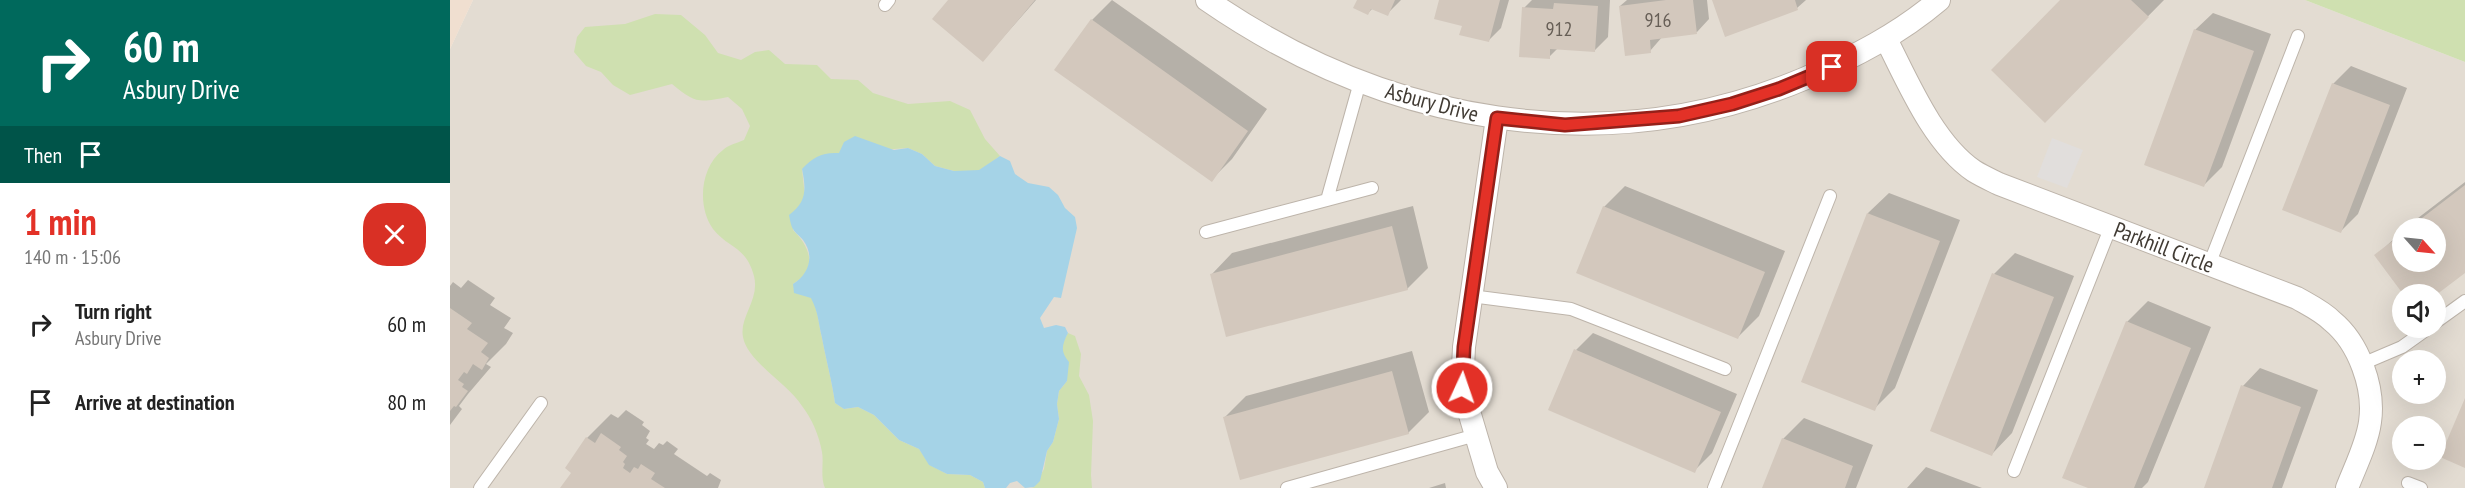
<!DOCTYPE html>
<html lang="en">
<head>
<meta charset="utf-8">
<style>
	:root { --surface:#fff; --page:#f6f6f6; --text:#222; --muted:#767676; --accent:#e33127 }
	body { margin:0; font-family:"PT Sans Narrow",sans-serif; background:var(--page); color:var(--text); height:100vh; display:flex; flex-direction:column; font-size:22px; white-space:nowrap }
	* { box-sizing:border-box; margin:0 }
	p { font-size:20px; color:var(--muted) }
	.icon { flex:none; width:33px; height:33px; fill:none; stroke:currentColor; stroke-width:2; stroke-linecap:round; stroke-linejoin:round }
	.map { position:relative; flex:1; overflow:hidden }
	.side { display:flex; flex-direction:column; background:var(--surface); width:450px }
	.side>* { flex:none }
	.guide { background:#00695c; color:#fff; overflow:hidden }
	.needle { width:39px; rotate:117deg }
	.fabs { position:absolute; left:1942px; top:218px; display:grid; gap:12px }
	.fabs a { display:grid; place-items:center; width:54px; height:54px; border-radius:50%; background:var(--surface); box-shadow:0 6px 24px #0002; font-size:30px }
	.pin { position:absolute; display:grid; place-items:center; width:51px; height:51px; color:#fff; margin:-26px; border-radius:12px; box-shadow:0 3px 9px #0006 }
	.me { position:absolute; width:66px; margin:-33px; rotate:3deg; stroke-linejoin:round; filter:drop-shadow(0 0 4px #0008) }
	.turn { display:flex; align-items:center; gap:21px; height:126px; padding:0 24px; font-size:27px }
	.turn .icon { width:78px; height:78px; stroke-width:2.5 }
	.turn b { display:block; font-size:42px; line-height:51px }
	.then { display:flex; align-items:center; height:57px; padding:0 24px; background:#0003; gap:12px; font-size:22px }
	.round { display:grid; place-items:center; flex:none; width:63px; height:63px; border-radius:24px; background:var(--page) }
	.overview { display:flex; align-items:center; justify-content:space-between; height:102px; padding:0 24px }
	h1 { font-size:36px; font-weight:700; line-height:45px; color:var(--accent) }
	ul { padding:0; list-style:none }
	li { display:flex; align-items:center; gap:18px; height:78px; padding:0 24px }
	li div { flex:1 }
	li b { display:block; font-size:22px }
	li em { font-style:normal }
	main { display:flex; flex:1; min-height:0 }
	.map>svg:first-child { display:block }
	.residential { fill:#e3dcd2; fill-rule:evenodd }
	.commercial { fill:#f0dfd0 }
	.green { fill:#cfe0b0 }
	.parking { fill:#e1dedc }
	.water { fill:#a5d3e7 }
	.shadow { fill:#0003 }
	.building { fill:#d3c8bd }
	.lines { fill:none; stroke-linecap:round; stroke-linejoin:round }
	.service-casing { stroke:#bdb4aa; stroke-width:14 }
	.minor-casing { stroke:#bdb4aa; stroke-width:24 }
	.service { stroke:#fff; stroke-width:12 }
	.minor { stroke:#fff; stroke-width:22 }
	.route-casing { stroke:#942019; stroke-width:15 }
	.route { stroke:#e33127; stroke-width:10 }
	.labels { text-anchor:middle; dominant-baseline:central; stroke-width:5; stroke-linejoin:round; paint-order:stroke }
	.number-label { font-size:20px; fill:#665e56 }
	.street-label { font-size:22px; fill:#413b34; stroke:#fff }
</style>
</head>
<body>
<main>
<section class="side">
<div class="guide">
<div class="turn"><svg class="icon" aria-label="right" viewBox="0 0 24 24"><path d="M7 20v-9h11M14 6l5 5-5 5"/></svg><div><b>60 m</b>Asbury Drive</div></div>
<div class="then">Then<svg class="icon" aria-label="arrive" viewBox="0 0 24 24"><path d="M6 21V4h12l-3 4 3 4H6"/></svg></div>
</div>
<div class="overview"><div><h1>1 min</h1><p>140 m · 15:06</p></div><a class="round" style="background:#d93025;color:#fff"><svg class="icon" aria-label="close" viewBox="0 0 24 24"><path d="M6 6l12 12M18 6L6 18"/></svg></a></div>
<ul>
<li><svg class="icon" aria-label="right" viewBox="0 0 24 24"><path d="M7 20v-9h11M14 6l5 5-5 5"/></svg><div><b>Turn right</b><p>Asbury Drive</p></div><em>60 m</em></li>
<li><svg class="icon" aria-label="arrive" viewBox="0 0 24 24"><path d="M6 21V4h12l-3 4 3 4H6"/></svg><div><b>Arrive at destination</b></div><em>80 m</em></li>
</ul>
</section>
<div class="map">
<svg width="2015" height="488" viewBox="0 0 2015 488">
	<rect width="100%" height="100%" fill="#f0ebe4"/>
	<path class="residential" d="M23,0h1832l160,62v426h-2015v-439zM1953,228h33v33h-33zM1953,294h33v33h-33zM1953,360h33v33h-33zM1953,426h33v33h-33z"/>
	<path class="commercial" d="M0,0h23l-23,49z"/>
	<path class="green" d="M1855,0h160v62z
		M205,14l26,1 24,20 13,18 23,7 14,-8 14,-2 16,14 32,1 14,14 27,1 15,13 35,11 42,-3 20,9 15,29 15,17 -21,15h-25l-19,-5 -13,-12 -14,-6 -69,5 -37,16 3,28 -7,12 -5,21c18,18 25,39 0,54l9,10 10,4c7,16 6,24 10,40 4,22 10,43 13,65l9,6 14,-2 16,8 25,25 20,9 11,16 17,9 23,1 13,7 2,6h-160c-5,-11 -1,-25 -3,-36 -3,-17 -10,-33 -20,-46 -14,-22 -55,-45 -59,-69 -4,-20 17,-37 11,-61 -8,-30 -25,-27 -41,-47 -16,-22 -13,-62 10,-79 5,-5 14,-7 21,-10l6,-14 -8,-17 -14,-12c-30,6 -33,6 -56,-13l-42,11 -17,-10 -12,-13 -15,-6 -12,-14 3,-15 8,-10 40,-3z
		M618,333l7,3 6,18 -2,22 10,19 4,26 -2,54 1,13h-61l3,-1 10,-18 3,-18 6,-9 6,-23 -2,-15 2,-13 8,-10 -6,-36z"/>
	<path class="parking" d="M1602,138l31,12 -16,38 -30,-11z"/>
	<path class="water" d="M405,136l39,14 14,-2 14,6 13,12 19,5 25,-1 21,-14 10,5 5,13 13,9 21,4 9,8 7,13 10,9 2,11 -16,70 -7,-1 -14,21 4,10 12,-3 9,2 3,6c-6,12 -8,18 1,29l-2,19 -8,10 -2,13 2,15 -6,23 -6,9 -7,30 -6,6 -9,1 -8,-7 -7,2 -4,5h-21l-2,-6 -13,-7 -23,-1 -18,-9 -10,-16 -20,-9 -25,-25 -16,-8 -14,2 -9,-6c-3,-22 -9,-43 -13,-65 -4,-16 -3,-24 -11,-40l-17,-5 -1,-9c16,-10 22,-28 10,-44 -3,-4 -8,-7 -10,-11 -2,-3 -3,-9 -4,-14 18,-13 17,-26 13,-46 11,-12 20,-17 37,-16l5,-11z"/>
	<path class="shadow" d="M500,0h86l-53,60z
		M662,0l155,109 -35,50 -21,21 -119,-160z
		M908,0h43l-14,14 -14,-6 -5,5z
		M990,0h69l-8,28 -13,13 -24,-16z
		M1082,0h78l-2,37 -13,13 -37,-2 -9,9 -25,-49z
		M1177,0h80l2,19 -12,13 -34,4 -13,15 -30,-45z
		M1263,0h93l-9,8z
		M1612,0h102l-119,121z
		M1763,13l58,21 -49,133 -18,18 -9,-155z
		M1901,66l56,22 -49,126 -17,17 -8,-147z
		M2015,182v89l-30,23 -59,-38 27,-26v31h33v-33h-31z
		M1175,186l160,65 -26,65 -21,21 -134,-130z
		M1439,193l71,27 -65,168 -21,21 -6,-196z
		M963,206l15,62 -21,21 -195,-15 20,-21z
		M1565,253l59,23 -62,157 -20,21 -60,-24 62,-156z
		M18,280l27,18 -5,7 21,13 -7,10 9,5 -7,11 -20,20 5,3 -23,27 -9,12 3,3 -12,16v-139l3,-4 8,6z
		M1698,301l63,26 -63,155 -6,6h-50l35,-166z
		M1143,333l144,61 -25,59 -18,18 -118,-121z
		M962,351l17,61 -21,21 -183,-16 21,-21z
		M1810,368l58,22 -36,98h-77l38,-102z
		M176,410l18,12 -2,3 8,6 -4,7 3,2 -3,4 8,5 5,-6 4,2 4,-4 11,8 -4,5 33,22 3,-3 11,7 -3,8h-156l11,-16 14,-34 24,-24 7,4z
		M1354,418l69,27 -17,43h-92l19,-49z
		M1476,467l56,21h-75z
		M995,483l1,5h-17z"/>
	<path class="building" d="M498,0h87l-52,62 -51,-43z
		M907,0h38l-7,16 -17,-7 -3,6 -15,-7z
		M989,0h61l-11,42 -30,-7 3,-9 -28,-7z
		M1216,0h27l4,34 -47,6 1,13 -26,3 -6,-50z
		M1262,0h83l3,10 -73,27z
		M1610,0h71l18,17 -104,106 -54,-53z
		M1104,3l44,3 -3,46 -45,-3v10l-31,-2 3,-50 31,2z
		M641,19l157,112 -36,51 -158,-112z
		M1744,29l60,22 -50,136 -60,-22z
		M1882,83l58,22 -49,128 -59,-23z
		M2015,185v88l-29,22 -33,-1 -29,-39 29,-22v28h33v-33h-27z
		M1153,206l162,66 -27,67 -162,-66z
		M1417,213l73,28 -65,170 -74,-29z
		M942,226l16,64 -182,47 -16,-63z
		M1542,273l62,24 -62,159 -62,-25z
		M0,308l22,15 -5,6 21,14 -7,9 8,6 -7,12 -9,-6 -6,10 -3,-2 -6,8 6,4 -2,3 6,4 -12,16 -2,-1 -4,5z
		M1676,321l65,27 -57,140h-46l-26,-10z
		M1124,349l147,63 -26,61 -147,-63z
		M942,371l17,63 -169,46 -17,-63z
		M1791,385l60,22 -29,81h-68z
		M2015,398v70l-25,-11z
		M151,433l20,14 -2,3 8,6 -4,6 2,2 -2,4 7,5 4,-6 4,2 3,-5 14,9 -4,6 14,9h-105l11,-15 -6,-5 21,-31 9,6z
		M1332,438l71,28 -8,22h-83z"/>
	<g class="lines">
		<g class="service-casing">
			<path id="service" d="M435,5l4,-5
				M877,200l45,-12
				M756,232l121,-32 33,-118
				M1759,265l89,-229
				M1021,296l100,13 154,60
				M1986,322l29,-21
				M1912,364l40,-17 28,-20
				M1564,471l97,-245
				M1958,483l13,5
				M30,488l61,-85
				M837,488l189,-53
				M1264,488l116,-292"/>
		</g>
		<g class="minor-casing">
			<path id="minor" d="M757,0c178,123 396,164 599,78 48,-21 93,-44 133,-78
				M1436,39c22,43 47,104 88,132 8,5 17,9 25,13l298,114c12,7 25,13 35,23 27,22 43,67 38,101 -3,22 -15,45 -23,66
				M1046,488l-9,-16 -25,-84 2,-41 33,-229"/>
		</g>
		<use href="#service" class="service"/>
		<use href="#minor" class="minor"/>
	</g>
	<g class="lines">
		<g class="route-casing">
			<path id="route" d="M1012,388l2,-41 33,-229 68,7 114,-9 53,-12 47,-15 53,-22"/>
		</g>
		<use href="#route" class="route"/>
	</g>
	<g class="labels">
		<g class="number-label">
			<text x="1208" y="20">916</text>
			<text x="1109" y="29">912</text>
		</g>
		<g class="street-label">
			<text transform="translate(982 102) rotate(15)">Asbury Drive</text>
			<text transform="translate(1714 247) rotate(21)">Parkhill Circle</text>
		</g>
	</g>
</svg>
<div class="fabs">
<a><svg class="needle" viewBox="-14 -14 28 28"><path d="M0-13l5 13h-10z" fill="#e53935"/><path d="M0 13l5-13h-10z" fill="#767676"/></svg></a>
<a><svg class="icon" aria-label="sound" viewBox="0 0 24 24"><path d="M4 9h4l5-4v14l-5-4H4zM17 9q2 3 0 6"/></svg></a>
<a>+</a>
<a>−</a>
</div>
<div class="pin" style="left:1382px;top:67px;background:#d93025"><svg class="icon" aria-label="arrive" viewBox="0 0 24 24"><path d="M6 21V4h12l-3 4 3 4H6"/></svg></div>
<svg class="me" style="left:1012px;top:388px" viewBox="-20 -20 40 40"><circle r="17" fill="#e33127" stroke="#fff" stroke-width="3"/><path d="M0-11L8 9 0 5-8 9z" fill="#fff"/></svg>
</div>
</main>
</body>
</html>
